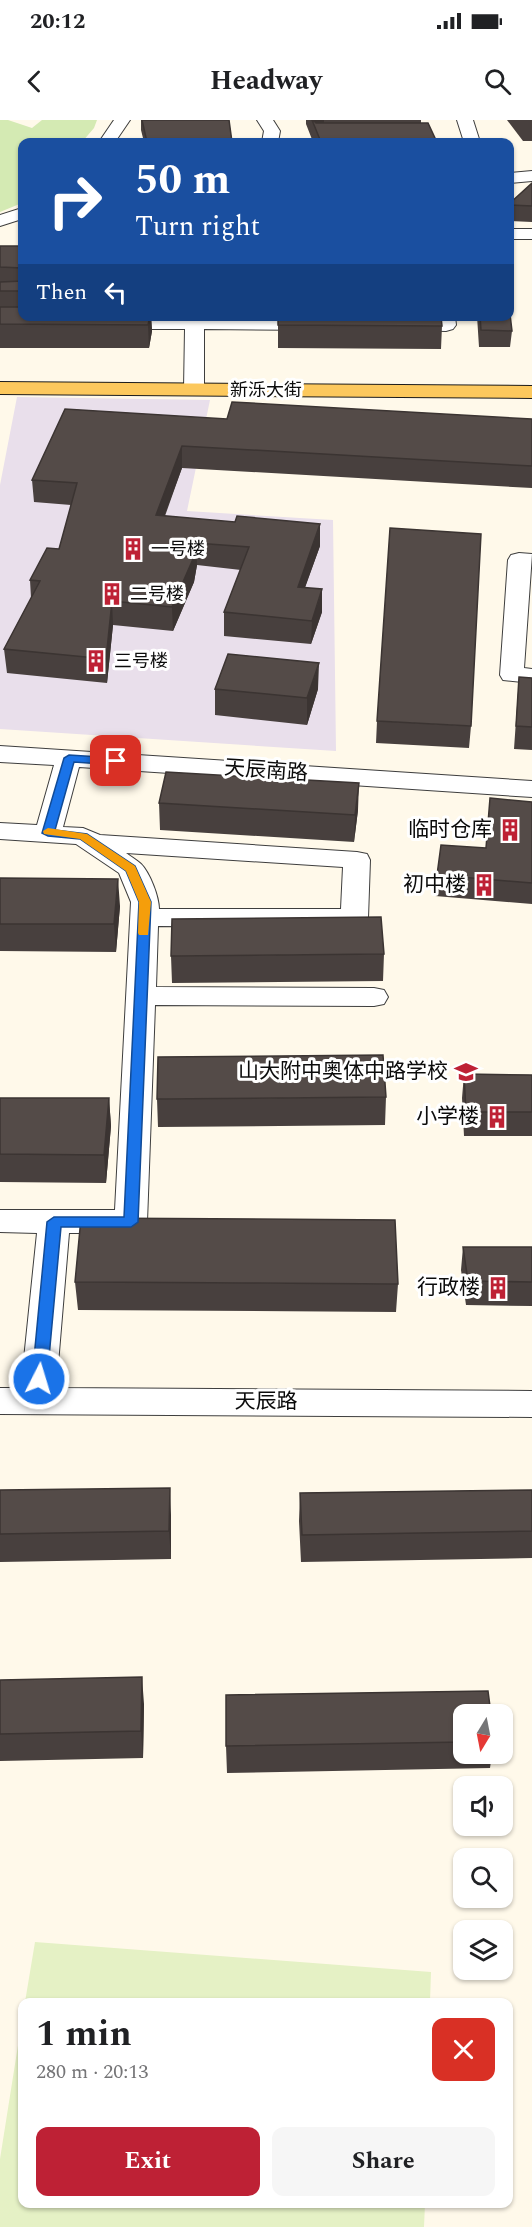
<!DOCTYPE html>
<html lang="en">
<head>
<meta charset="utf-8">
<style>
	:root { --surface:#fff; --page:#f6f6f6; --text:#202124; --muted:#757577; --accent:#be2135 }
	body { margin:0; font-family:Spectral,"Noto Sans SC",serif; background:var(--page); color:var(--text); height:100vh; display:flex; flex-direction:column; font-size:22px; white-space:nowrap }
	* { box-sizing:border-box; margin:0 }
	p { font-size:20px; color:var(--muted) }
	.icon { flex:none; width:33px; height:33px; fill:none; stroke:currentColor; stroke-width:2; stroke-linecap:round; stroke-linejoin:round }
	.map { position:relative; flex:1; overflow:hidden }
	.details { position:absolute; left:18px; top:1878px; width:495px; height:210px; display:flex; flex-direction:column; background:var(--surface); border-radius:12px; box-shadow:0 2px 4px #0004 }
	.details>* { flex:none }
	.guide { position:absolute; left:18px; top:18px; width:496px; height:183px; border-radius:12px; box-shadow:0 2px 4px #0004; background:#1a4fa0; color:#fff; overflow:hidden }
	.needle { width:39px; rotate:190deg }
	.tools { position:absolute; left:453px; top:1584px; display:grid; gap:12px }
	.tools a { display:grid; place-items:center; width:60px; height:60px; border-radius:12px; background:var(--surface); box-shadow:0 2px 4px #0004; font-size:30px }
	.pin { position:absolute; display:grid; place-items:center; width:51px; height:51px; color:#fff; margin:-26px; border-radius:12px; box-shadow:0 3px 9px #0006 }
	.me { position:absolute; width:66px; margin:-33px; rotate:5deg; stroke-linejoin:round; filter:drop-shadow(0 0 4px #0008) }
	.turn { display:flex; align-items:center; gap:21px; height:126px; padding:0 18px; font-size:27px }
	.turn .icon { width:78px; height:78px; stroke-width:2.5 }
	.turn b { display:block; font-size:42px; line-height:51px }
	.then { display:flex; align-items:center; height:57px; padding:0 18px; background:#0003; gap:12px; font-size:22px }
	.round { display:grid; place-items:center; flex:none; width:63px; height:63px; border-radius:12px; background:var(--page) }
	.overview { display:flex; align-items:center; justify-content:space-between; height:102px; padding:0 18px }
	h1 { font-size:36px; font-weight:700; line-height:45px }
	.button { display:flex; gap:12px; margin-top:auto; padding:12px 18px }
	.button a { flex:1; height:69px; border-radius:12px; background:var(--accent); color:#fff; font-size:24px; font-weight:700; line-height:69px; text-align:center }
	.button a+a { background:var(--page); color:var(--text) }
	.status { display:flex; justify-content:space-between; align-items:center; height:42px; padding:0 30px; background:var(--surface); direction:ltr }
	.status svg { height:16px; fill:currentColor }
	header { display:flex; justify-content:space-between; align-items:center; height:78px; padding:0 18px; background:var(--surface); font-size:27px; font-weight:700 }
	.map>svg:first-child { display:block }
	.industrial { fill:#e9dfeb }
	.green { fill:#d4eab3 }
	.pitch { fill:#e5f1c5 }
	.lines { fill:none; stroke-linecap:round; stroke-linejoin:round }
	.minor-casing { stroke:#3e3e3e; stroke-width:2 }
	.major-casing { stroke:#1c1c1c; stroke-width:2 }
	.minor { fill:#fff; fill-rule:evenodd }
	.major { fill:#fcc85d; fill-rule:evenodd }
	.wall { fill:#48403e }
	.shaded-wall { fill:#3b3432 }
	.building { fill:#544b48; stroke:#3b3432; stroke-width:1.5 }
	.route { fill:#1a73e8; stroke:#114b97; stroke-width:1.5 }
	.slow { fill:#f59e0b }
	.labels { text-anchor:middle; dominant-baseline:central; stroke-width:6; stroke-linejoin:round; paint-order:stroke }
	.far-street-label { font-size:18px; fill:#0b0b0b; stroke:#fff }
	.far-poi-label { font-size:18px; fill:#0b0b0b; stroke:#fff; text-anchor:start }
	.street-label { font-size:21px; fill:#0b0b0b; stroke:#fff }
	.poi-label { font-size:21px; fill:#0b0b0b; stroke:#fff; text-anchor:end }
</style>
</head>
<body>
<div class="status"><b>20:12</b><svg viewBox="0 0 49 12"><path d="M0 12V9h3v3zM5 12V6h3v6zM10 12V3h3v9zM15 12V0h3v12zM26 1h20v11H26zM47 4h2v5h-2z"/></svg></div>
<header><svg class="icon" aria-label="back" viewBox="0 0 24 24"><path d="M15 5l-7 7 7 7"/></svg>Headway<svg class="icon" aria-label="search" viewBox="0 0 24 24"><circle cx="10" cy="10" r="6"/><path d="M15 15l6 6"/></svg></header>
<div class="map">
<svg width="532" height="2107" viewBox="0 0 532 2107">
	<rect width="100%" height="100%" fill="#fff9ea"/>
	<path class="industrial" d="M17,277l193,3 -23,111 146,9 3,231 -336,-22v-244z"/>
	<path class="green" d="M0,0h8l24,8 10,-8h55l-3,8 -12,14h-60v61l-22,9z"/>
	<path class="pitch" d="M35,1822l396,30 -1,30h-405z
		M22,1900v184h403l-1,23h-424v-68z"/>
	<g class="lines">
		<g class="minor-casing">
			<path id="minor" d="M114,0h16l-15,22h-16z
				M257,0h16l7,11 -2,11h-16l2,-11z
				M457,0h16l7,22h-16z
				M532,51v10l-22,2v-10z
				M22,88v11l-22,7v-11z
				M510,109h22v10h-22z
				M186,196l134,2 7,2 3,4 -3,4 -7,2 -116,-1v60l-3,4h-14l-3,-4 1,-60h-76l-7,-2 -3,-4 3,-4 7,-2z
				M437,196h18l1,9 -3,4 -7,2 -46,-1 -7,-2 -3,-4 3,-4 43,-1z
				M519,433l13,1 -8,114 8,1v14l-29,-3 -3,-5 8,-115 3,-5z
				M0,626l532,35v16l-453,-30 -16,60 20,1 17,7 257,17 10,2 3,6 -2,58 -4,6 -10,3 -196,-1 -2,61 218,1 10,2 4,7 -4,7 -10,2 -219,-1 -8,217 -5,8 -11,3h-62l-13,155 476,3v26l-532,-3v-26h21l16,-155 -37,-1v-22h115l16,-308 -12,-29 -43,-29 -76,-5v-16l37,2 17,-60 -54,-3zM126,733l217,14 -2,42h-182c0,-12 -9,-36 -18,-45 -4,-4 -10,-7 -15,-11z"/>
		</g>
		<g class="major-casing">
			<path id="major" d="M0,262l532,4v12l-532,-4z"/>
		</g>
		<use href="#minor" class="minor"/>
		<use href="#major" class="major"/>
	</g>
	<path class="wall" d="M141,0h88l3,22h-88l-3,-12z
		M306,0h115v3l15,19h-123l-7,-18z
		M507,0h25v21h-9z
		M532,63v39l-22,-1v-18z
		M0,126h22v70h129l1,15 -3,17h-149z
		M278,196l164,10 -1,23 -163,-1z
		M477,196h33l2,15 -2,16h-31z
		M227,299h305v69l-350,-20 -17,48 155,30 -15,41 17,25 -11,32 -87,-8v-24l17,-42 -44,-5 -3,17 -21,49 -60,-6 -6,58 -100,-10 -3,-24 27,-51 -1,-18 29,-31 12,-44 -37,-3 -2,-22z
		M519,557l13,1v72l-18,-1z
		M215,569h103l-11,36 -92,-10z
		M377,601l94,5 -2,22 -93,-5z
		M532,682v102l-97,-8 2,-21 49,-27z
		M159,683l199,7 -4,32 -194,-12z
		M0,758l120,28 -4,46 -116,-1z
		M384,834l-1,27 -211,2 -1,-27z
		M464,954l68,1v61h-68l-2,-38z
		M386,977l-1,28 -227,2 -1,-28z
		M0,978h109l2,28 -5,57 -106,-1z
		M463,1127h69v59l-66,-1 -5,-35z
		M75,1162l323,2 -2,28 -318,-2z
		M0,1370l171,25v44l-171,3z
		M532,1370v68l-231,4 -2,-41 1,-28z
		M0,1560l144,24 -1,54 -143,3z
		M464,1594v40h28l-2,14 -263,5 -1,-27z"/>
	<path class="shaded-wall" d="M315,0h9v15l-10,-14z
		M150,196h1l1,15 -3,17 -1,-23z
		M182,326v22l-26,70v-23z
		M320,404v22l-23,64 1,-23z
		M196,423l1,22 -3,17 -21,49 -1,-24z
		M322,469v23l-11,32 1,-23z
		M112,481l1,24 -6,58 -1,-24z
		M319,543l-1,26 -11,36v-27z
		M359,663l-1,27 -4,32 1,-27z
		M118,759l2,27 -4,46 -2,-28z
		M109,978l2,28 -5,57 -2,-28z
		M170,1368l1,27v44l-2,-28z
		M142,1557l2,27 -1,54 -2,-27z"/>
	<path class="building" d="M142,0h87l3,22h-85z
		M312,0h3l-1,1 2,2h112l7,15 1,4h-115z
		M532,63v23l-22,-1v-2z
		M0,126h22v45h-22v-9l22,-1v-13l-22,-1z
		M0,187h22v9h128l-2,9 -148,-1z
		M510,194l2,17 -31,-1 -1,-14h30z
		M278,196h163l1,10 -164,-1z
		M232,282l300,17v47l-350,-20 -26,69 79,7 2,-6 83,8 -22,63 24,2 -10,32 -88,-9 25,-65 -53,-4 -3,16 -21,48 -60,-6 -6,58 -102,-10 36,-68 -10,-1 17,-32 12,1 18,-66 -45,-3 33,-71 162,10z
		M390,408l91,6 -10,192 -94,-5z
		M228,534l91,9 -12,35 -92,-9z
		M519,557l13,1v49l-16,-1z
		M166,652l193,11 -4,32 -196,-12z
		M490,678l42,4v81l-95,-8 4,-30 45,3z
		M0,758l118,1 -4,45h-114z
		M381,797l3,37 -213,2 1,-37z
		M383,935l3,42 -229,2 1,-42z
		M464,954l68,1v37h-66z
		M0,978h109l-5,57 -104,-1z
		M81,1098l314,2 3,64 -323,-2z
		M463,1127h69v35l-64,-1z
		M170,1368l-1,43 -169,3v-44z
		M532,1370v41l-230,4 -2,-42z
		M142,1557l-1,54 -141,3v-54z
		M488,1571l3,23h-27v28l-238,4v-51z"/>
	<path class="route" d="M69,635l47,3 5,3 -5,4 -42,-3 -19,68 32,4 48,32 16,36 -13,320 -7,5h-70l-14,152 -2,4h-11l-2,-4 15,-157 7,-5h70l15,-315 -13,-31 -46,-32 -32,-3 -6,-3 22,-75z"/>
	<path class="slow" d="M48,708l39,6 48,32 16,36 -3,33h-9l-1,-2 1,-31 -13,-31 -46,-32 -36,-5 -1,-3z"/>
	<defs>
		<g id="building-bare" transform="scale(1.8)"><path d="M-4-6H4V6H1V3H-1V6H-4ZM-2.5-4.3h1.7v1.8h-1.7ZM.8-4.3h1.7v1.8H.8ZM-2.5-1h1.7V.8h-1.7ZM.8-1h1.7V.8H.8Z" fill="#be2135" stroke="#fff" stroke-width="2.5" paint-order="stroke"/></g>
		<g id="school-bare" transform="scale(1.8)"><path d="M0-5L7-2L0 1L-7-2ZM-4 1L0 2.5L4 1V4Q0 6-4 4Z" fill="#be2135" stroke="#fff" stroke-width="2.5" paint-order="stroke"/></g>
	</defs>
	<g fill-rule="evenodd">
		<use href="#building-bare" x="133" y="429"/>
		<use href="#building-bare" x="112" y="474"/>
		<use href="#building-bare" x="96" y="541"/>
		<use href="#building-bare" x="510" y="710"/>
		<use href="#building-bare" x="484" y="765"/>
		<use href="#school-bare" x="466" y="952"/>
		<use href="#building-bare" x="497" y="997"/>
		<use href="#building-bare" x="498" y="1168"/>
	</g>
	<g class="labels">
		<g class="far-street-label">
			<text x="266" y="270">新泺大街</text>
		</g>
		<g class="far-poi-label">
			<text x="151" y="429">一号楼</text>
			<text x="130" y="474">二号楼</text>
			<text x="114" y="541">三号楼</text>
		</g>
		<g class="street-label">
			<text transform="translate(266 651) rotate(4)">天辰南路</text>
			<text x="266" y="1282">天辰路</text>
		</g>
		<g class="poi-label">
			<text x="492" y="710">临时仓库</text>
			<text x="466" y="765">初中楼</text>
			<text x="448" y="952">山大附中奥体中路学校</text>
			<text x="479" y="997">小学楼</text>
			<text x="480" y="1168">行政楼</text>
		</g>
	</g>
</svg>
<div class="tools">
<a><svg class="needle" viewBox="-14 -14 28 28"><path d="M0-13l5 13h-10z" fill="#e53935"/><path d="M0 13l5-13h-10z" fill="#757577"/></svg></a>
<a><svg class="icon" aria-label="sound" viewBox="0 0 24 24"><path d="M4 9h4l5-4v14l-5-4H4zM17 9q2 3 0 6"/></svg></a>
<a><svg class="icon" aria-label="search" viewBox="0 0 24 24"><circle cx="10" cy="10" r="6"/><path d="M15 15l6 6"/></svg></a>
<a><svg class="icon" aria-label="layers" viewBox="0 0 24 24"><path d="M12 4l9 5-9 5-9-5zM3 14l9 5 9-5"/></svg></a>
</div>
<div class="pin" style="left:116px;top:641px;background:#d93025"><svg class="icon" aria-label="arrive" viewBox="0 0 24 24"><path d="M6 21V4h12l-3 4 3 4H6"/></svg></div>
<svg class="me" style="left:39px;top:1259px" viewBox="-20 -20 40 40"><circle r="17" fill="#1a73e8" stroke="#fff" stroke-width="3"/><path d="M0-11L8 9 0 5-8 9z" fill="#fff"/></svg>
<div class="guide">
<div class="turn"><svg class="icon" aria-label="right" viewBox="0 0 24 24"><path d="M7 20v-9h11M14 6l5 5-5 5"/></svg><div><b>50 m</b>Turn right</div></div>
<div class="then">Then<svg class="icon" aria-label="left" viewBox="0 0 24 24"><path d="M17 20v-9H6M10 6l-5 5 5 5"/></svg></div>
</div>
<section class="details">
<div class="overview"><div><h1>1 min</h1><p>280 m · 20:13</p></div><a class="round" style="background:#d93025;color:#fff"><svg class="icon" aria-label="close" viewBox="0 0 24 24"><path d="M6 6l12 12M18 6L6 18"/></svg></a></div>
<div class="button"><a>Exit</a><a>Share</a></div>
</section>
</div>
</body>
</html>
